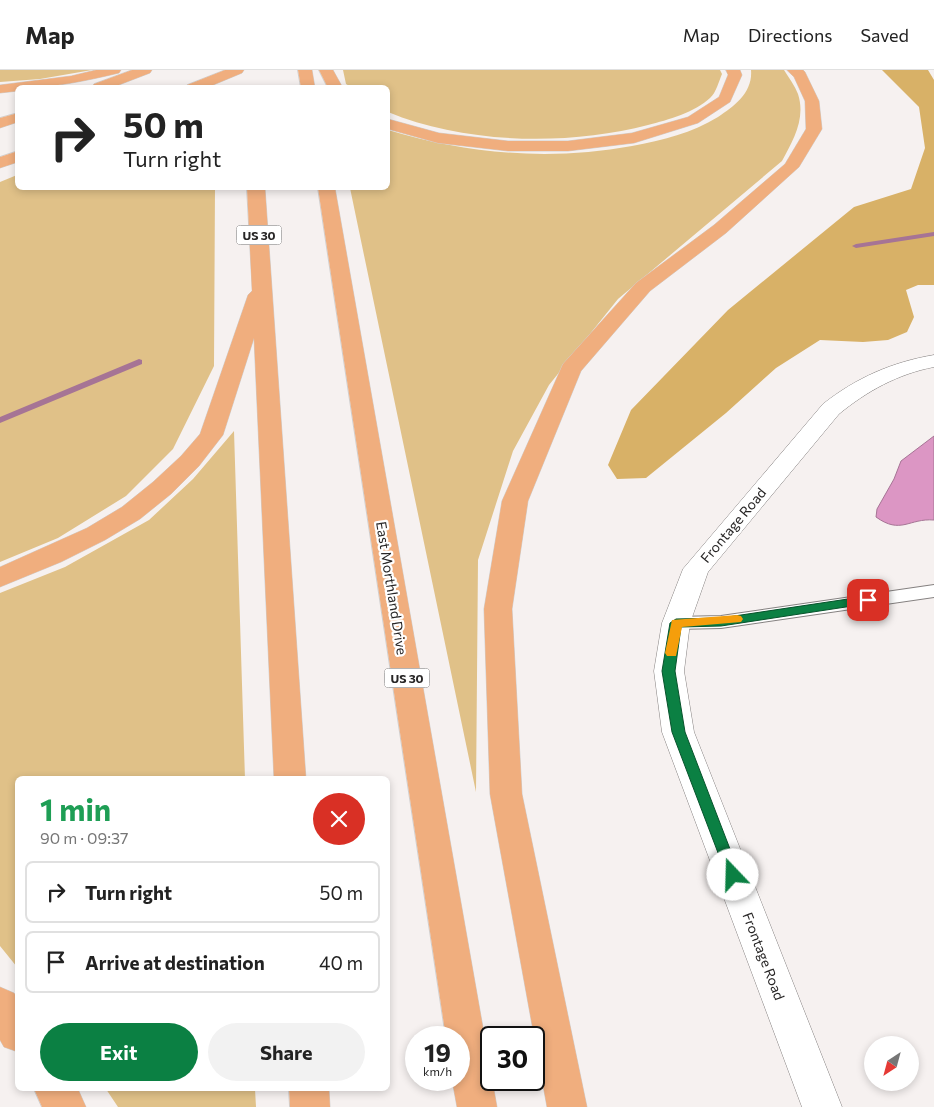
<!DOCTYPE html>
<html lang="en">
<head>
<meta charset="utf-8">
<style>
	:root { --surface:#fff; --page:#f2f2f2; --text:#222; --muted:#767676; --line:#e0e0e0; --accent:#0b8043 }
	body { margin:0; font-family:Commissioner,sans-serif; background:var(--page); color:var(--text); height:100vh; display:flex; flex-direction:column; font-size:19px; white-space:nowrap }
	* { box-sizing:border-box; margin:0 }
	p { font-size:16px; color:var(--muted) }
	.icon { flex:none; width:28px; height:28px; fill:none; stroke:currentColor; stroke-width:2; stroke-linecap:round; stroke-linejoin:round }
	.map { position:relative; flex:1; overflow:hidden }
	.drawer { position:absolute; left:15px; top:706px; width:375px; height:315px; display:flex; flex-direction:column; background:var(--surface); border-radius:8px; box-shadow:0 2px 8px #0003 }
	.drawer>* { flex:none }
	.top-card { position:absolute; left:15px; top:15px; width:375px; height:105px; border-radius:8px; box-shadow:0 2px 8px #0003; background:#fff; color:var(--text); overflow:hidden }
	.needle { width:32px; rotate:216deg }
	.tools { position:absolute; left:864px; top:966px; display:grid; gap:10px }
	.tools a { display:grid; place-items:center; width:55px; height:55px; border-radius:50%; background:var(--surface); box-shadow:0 2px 8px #0003; font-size:25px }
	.speed { position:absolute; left:405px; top:956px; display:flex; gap:10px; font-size:25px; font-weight:700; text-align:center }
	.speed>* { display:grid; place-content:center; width:65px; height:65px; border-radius:50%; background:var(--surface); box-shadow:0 2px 8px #0003; line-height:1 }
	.speed small { font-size:12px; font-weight:400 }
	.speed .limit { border:2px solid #111; border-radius:8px; background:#fff; color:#111 }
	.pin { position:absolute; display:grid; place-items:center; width:42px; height:42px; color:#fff; margin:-21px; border-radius:10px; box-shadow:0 2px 8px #0006 }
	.me { position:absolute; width:55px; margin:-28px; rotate:339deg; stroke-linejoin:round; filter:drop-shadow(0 0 4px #0008) }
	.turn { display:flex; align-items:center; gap:18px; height:105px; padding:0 25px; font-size:22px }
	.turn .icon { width:65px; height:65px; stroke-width:2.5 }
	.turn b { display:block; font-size:35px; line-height:42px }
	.round { display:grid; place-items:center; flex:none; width:52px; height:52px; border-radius:26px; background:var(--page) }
	.head { display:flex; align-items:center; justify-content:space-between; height:85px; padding:0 25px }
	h1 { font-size:30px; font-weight:700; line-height:38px; color:#1e9e55 }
	.button { display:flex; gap:10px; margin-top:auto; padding:10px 25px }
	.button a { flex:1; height:58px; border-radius:30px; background:var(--accent); color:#fff; font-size:20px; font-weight:700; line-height:58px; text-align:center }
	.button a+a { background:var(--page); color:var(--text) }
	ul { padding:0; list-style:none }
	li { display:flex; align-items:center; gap:15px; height:62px; margin:0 10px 8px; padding:0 15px; border:2px solid var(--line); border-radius:8px }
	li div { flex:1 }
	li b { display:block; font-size:19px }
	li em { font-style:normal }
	header { display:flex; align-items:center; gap:30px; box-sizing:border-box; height:70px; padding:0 25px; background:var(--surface); border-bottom:1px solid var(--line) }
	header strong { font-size:24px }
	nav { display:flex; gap:28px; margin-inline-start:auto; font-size:18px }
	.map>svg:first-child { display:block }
	.green { fill:#e0c188 }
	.forest { fill:#d8b167 }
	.water { fill:#dc96c4; stroke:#a67495 }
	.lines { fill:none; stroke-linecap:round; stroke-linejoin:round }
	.stream { fill:#a67495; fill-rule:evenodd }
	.lane-casing { stroke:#858180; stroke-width:2 }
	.street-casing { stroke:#858180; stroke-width:1 }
	.highway-casing { stroke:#d0cfcf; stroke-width:1 }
	.lane { fill:#fff; fill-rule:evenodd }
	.street { fill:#fff; fill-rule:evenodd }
	.highway { fill:#f0ae7e; fill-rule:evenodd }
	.route { fill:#0b8043; stroke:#07532c }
	.slow { fill:#f59e0b }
	.labels { text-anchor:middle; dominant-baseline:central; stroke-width:4.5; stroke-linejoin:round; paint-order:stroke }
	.shield { fill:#fff; stroke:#686767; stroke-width:1 }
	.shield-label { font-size:12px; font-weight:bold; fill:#282626 }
	.street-label { font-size:14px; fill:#282626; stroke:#fff }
</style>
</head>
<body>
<header>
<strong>Map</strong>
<nav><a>Map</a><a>Directions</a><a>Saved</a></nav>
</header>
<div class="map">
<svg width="934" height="1037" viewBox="0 0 934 1037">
	<rect width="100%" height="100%" fill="#f6f1f0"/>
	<path class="green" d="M0,0h92l-52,9 -40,3z
		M343,0h377l2,4c-3,7 -6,19 -12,24 -15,14 -42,22 -62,27 -81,21 -183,19 -260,-13v-24l-37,-1 -5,-3z
		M751,0h33c5,8 11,16 14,24 8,25 -5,46 -16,67l-164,138 -69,86 -36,66 -35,109 -2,232 -126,-604h38v-58c79,24 162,31 244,16 31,-6 60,-13 86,-29 17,-11 35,-25 33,-47z
		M17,105l1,13h197l-1,178 -41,83 -47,47 -68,42 -58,24v-380z
		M234,361l11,348h-227l-1,188 -17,-21v-353l65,-26 84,-47 44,-41z
		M106,1019h149l1,18h-138z"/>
	<path class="forest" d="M882,0h46l6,10v205h-16l-12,5 8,27 -7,15 -19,8 -25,2 -43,-2 -44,28 -50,45 -80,65 -29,1 -9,-14 23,-55 97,-100 126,-103 57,-18 14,-41 -6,-41z"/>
	<path class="water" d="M934,366v84c-25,-2 -33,15 -58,-3l1,-8 17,-30 7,-18z"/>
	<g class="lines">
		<path class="stream" d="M934,162v4l-78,12 -4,-2 4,-2z
			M139,289l3,1v4l-142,59v-6z"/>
		<g class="lane-casing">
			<path id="lane" d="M934,515v12l-213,31 -45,1 -6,-2 -2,-4 2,-4 6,-2 45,-1z"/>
		</g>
		<g class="street-casing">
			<path id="street" d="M934,285v12c-36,7 -67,24 -95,47l-131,158 -18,51 -6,48 10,61 148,375h-40l-140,-375 -8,-61 8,-48 21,-54 140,-165c33,-26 69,-42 111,-49z"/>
		</g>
		<g class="highway-casing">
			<path id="highway" d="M96,0h25l-2,3c-34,8 -66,15 -101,15v3l-18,2v-8l71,-9z
				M132,0h20l-2,3 -39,15 -19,-1 2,-3z
				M225,0h19l-2,3 -36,15h-21l2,-3z
				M298,0h14l3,18h-14z
				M319,0h14l10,18h-15z
				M726,0h14l2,5 -12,27 -32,21 -64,20 -66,8h-60l-70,-8 -50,-14v-10l51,14 69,8h60l64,-8 56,-16 31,-20 9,-22z
				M787,0h16l2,2 14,29 3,28 -23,38 -73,66 -76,58 -69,80 -53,130 -16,108 10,185 65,313h-40l-57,-313 -6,-185 18,-108 61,-137 73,-81 78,-58 71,-61 21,-35 -1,-28 -11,-24z
				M18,43v9l-18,6v-10z
				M18,81v11l-18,6v-11z
				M247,118h18l41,591h-32l-20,-441 -31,97 -24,31 -28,28 -31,25 -35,21 -44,22 -61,25v-20l87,-39 35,-21 31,-25 28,-26 19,-22 48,-139 4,-4z
				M318,118h17l162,919h-40l-5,-27h7v-42h-13z
				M0,917l14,6 4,6v53l-14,-5 -4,-7z
				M34,1019h44l8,18h-44z
				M289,1019h40l1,18h-40z"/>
		</g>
		<use href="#lane" class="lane"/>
		<use href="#street" class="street"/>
		<use href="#highway" class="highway"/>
	</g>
	<path class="route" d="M868,526l5,4 -1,3 -151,23 -40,1 -6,44 10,61 55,143 -2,4 -5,2 -5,-2 -56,-147 -10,-61 8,-48 6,-4 45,-1z"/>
	<path class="slow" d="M737,545l4,1 2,3 -2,3 -59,5 -6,29h-9l-2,-3 7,-33z"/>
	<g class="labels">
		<g class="shield">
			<rect x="236.5" y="155.5" width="45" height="19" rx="4"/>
			<rect x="384.5" y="598.5" width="45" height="19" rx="4"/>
		</g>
		<g class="shield-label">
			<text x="259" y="165">US 30</text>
			<text x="407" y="608">US 30</text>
		</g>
		<g class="street-label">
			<text transform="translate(733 455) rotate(-50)">Frontage Road</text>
			<text transform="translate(392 518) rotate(81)">East Morthland Drive</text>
			<text transform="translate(764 886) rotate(69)">Frontage Road</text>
		</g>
	</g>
</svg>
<div class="tools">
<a><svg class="needle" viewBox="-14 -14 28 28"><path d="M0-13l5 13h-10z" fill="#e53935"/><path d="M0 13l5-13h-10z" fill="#767676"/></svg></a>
</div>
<div class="speed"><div>19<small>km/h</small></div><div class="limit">30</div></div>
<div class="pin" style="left:868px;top:530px;background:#d93025"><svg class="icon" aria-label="arrive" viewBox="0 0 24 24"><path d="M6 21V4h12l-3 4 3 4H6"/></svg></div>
<svg class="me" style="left:733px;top:805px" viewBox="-20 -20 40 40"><circle r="19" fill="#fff"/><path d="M0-13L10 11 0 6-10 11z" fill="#0b8043"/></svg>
<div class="top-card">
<div class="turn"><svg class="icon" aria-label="right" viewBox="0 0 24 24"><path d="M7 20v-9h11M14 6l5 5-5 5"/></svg><div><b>50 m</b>Turn right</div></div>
</div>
<section class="drawer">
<div class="head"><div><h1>1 min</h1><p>90 m · 09:37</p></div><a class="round" style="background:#d93025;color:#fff"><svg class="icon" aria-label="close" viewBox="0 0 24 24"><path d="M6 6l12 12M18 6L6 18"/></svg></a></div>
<ul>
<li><svg class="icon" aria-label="right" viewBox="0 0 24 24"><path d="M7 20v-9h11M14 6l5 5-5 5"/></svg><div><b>Turn right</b></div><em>50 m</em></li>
<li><svg class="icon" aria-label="arrive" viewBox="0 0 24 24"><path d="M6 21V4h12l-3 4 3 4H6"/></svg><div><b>Arrive at destination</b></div><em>40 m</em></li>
</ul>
<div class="button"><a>Exit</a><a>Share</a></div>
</section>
</div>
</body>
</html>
